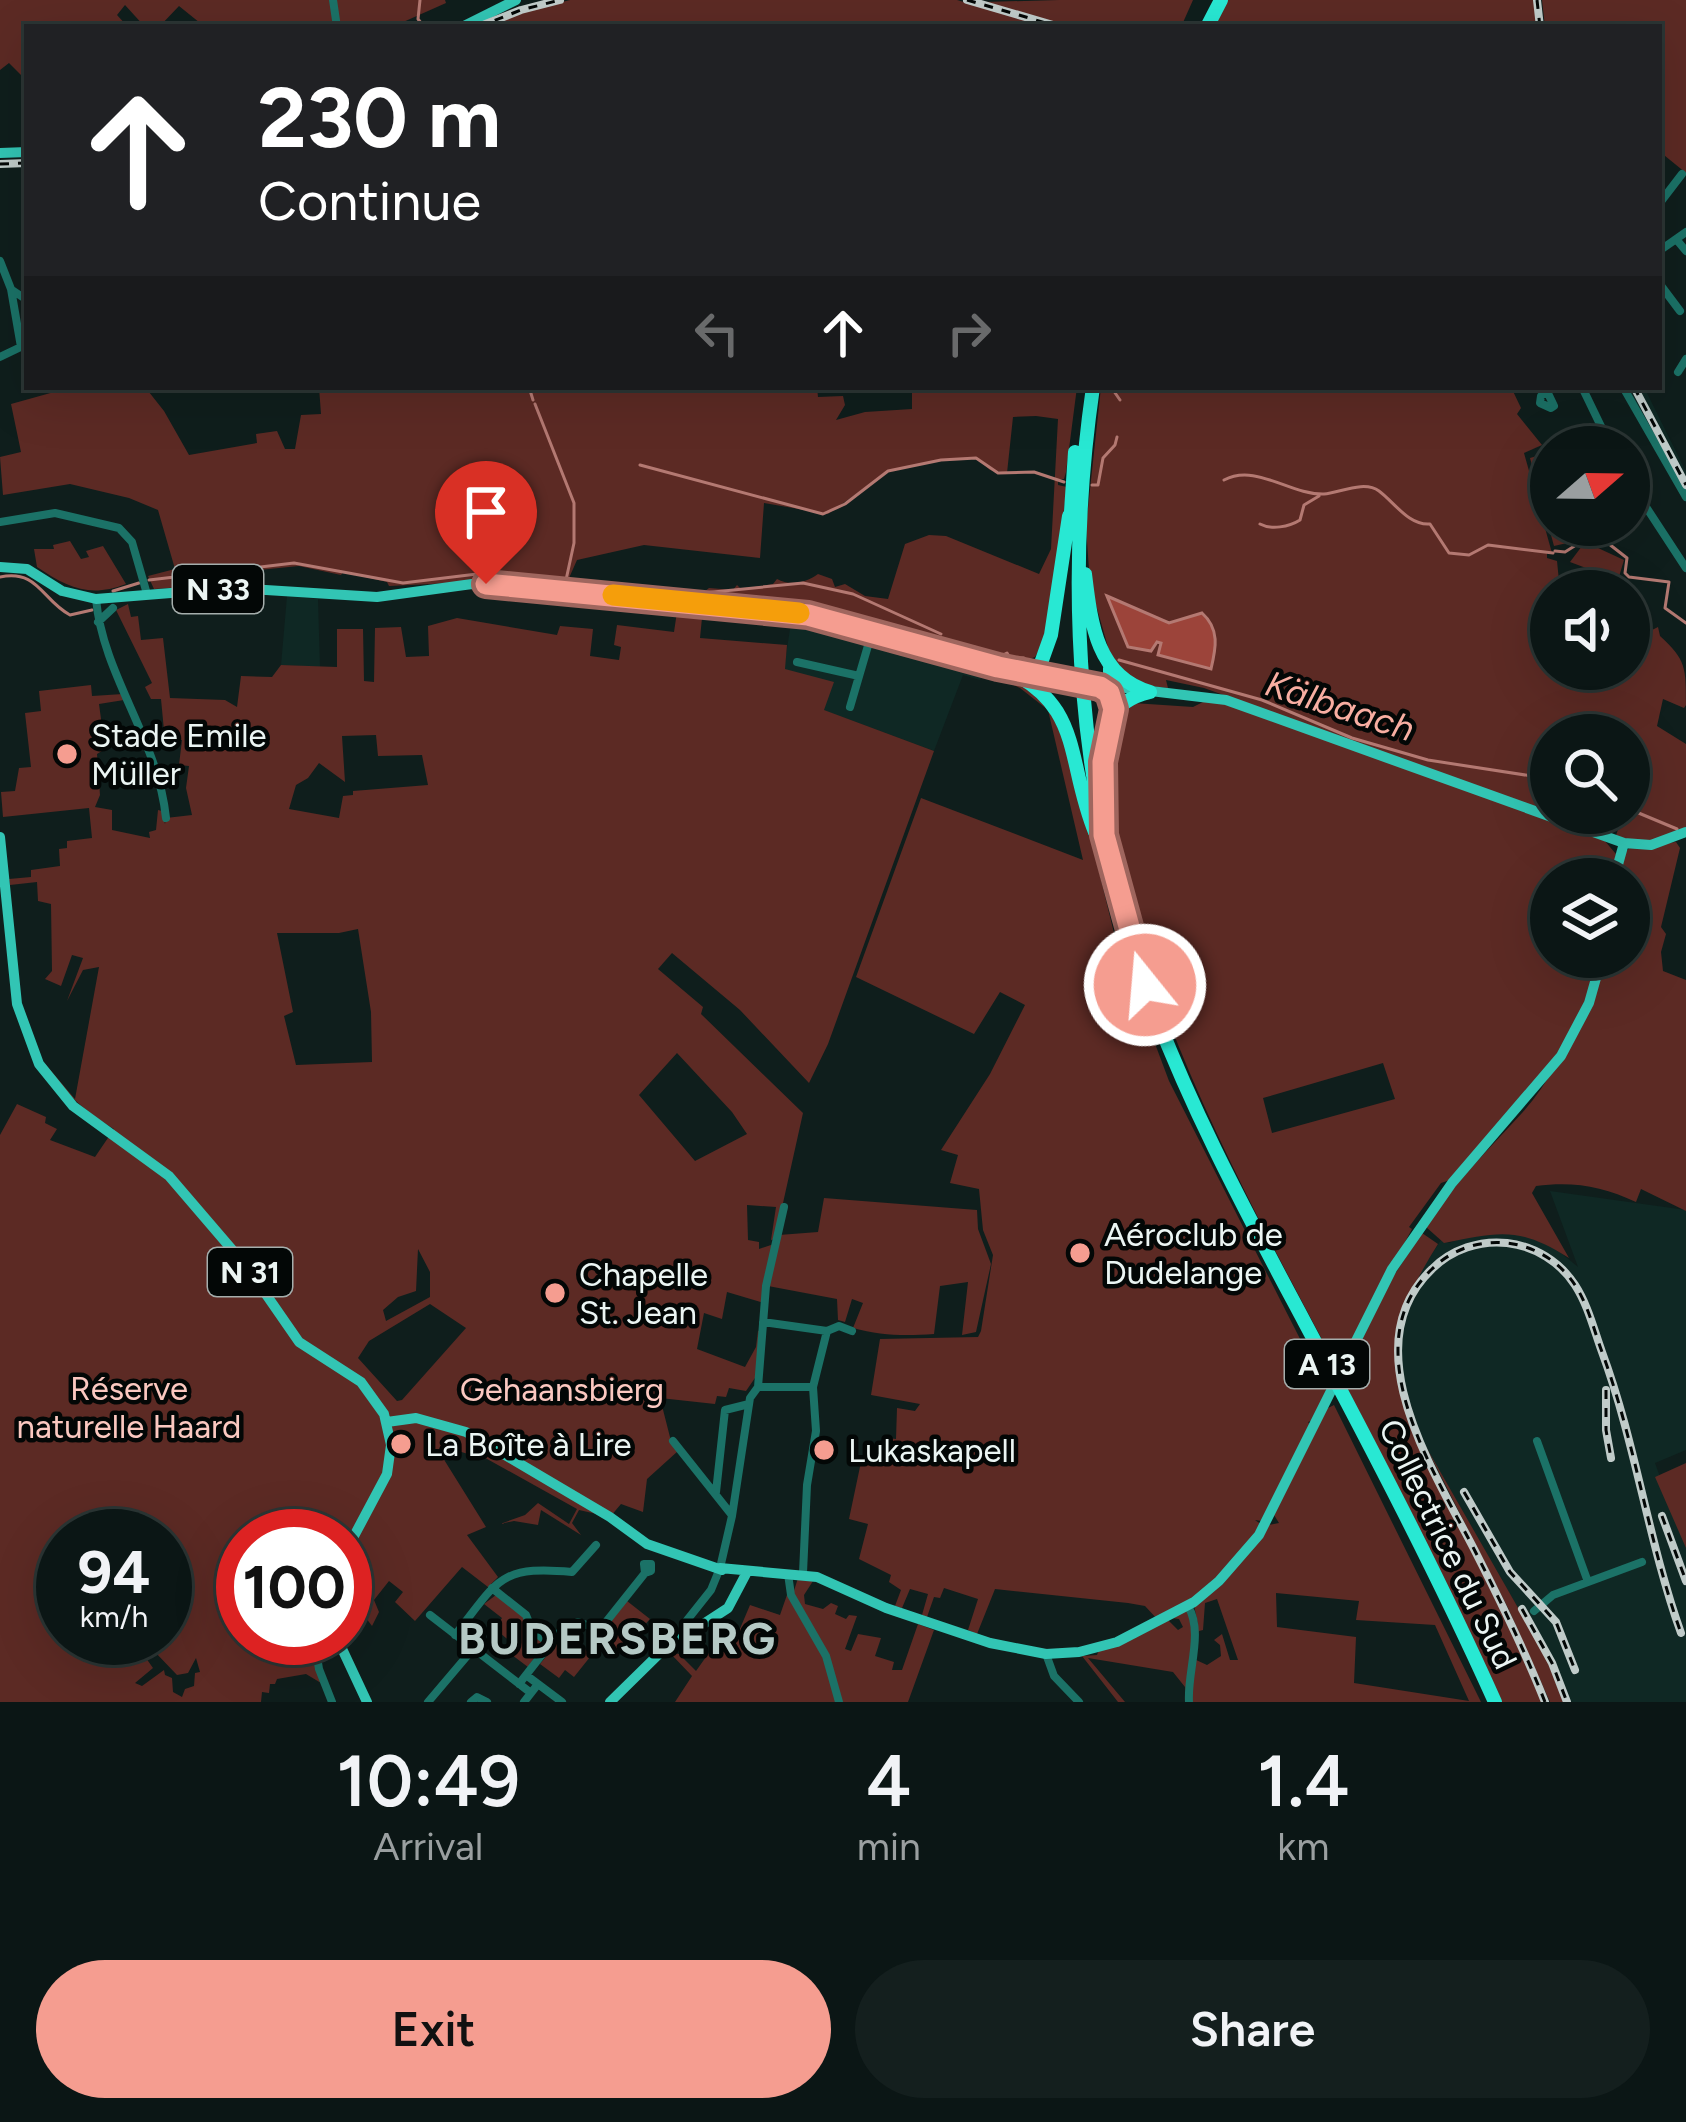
<!DOCTYPE html>
<html lang="en">
<head>
<meta charset="utf-8">
<style>
	:root { --surface:#0b1615; --page:#141f1e; --text:#f1f3f6; --muted:#9a9fa0; --line:#2b3534; --accent:#f59d90 }
	body { margin:0; font-family:Figtree,sans-serif; background:var(--page); color:var(--text); height:100vh; display:flex; flex-direction:column; font-size:45px; white-space:nowrap }
	* { box-sizing:border-box; margin:0 }
	p { font-size:39px; color:var(--muted) }
	.icon { flex:none; width:66px; height:66px; fill:none; stroke:currentColor; stroke-width:2; stroke-linecap:round; stroke-linejoin:round }
	.map { position:relative; height:1702px; overflow:hidden }
	.side { display:flex; flex-direction:column; background:var(--surface); flex:1 }
	.side>* { flex:none }
	.top-card { position:absolute; left:24px; top:24px; width:1638px; height:366px; border-radius:0px; box-shadow:0 12px 48px #0002,0 0 0 3px var(--line); background:#202124; color:#fff; overflow:hidden }
	.needle { width:78px; rotate:70deg }
	.controls { position:absolute; left:1530px; top:426px; display:grid; gap:24px }
	.controls a { display:grid; place-items:center; width:120px; height:120px; border-radius:50%; background:var(--surface); box-shadow:0 12px 48px #0002,0 0 0 3px var(--line); font-size:60px }
	.speed { position:absolute; left:36px; top:1509px; display:flex; gap:24px; font-size:60px; font-weight:700; text-align:center }
	.speed>* { display:grid; place-content:center; width:156px; height:156px; border-radius:50%; background:var(--surface); box-shadow:0 12px 48px #0002,0 0 0 3px var(--line); line-height:1 }
	.speed small { font-size:30px; font-weight:400 }
	.speed .limit { border:18px solid #d22; background:#fff; color:#111 }
	.pin { position:absolute; display:grid; place-items:center; width:102px; height:102px; color:#fff; margin:-123px -51px; border-radius:50% 50% 50% 0; rotate:-45deg; box-shadow:0 0 12px #0007 }
	.pin .icon { rotate:45deg }
	.me { position:absolute; width:132px; margin:-66px; rotate:343deg; stroke-linejoin:round; filter:drop-shadow(0 0 9px #0008) }
	.turn { display:flex; align-items:center; gap:42px; height:252px; padding:0 36px; font-size:54px }
	.turn .icon { width:156px; height:156px; stroke-width:2.5 }
	.turn b { display:block; font-size:84px; line-height:102px }
	.lanes { display:flex; align-items:center; height:114px; padding:0 36px; background:#0003; justify-content:center; gap:60px; direction:ltr }
	.lanes .off { opacity:.35 }
	.eta { display:flex; justify-content:space-evenly; align-items:center; height:204px; text-align:center }
	.eta b { font-size:72px; font-weight:600; line-height:84px }
	.action { display:flex; gap:24px; margin-top:auto; padding:24px 36px }
	.action a { flex:1; height:138px; border-radius:72px; background:var(--accent); color:#111; font-size:48px; font-weight:600; line-height:138px; text-align:center }
	.action a+a { background:var(--page); color:var(--text) }
	.map>svg:first-child { display:block }
	.built { fill:#0f2824 }
	.green { fill:#5c2a24; fill-rule:evenodd }
	.water { fill:#9c443a; stroke:#b47972; stroke-width:3 }
	.lines { fill:none; stroke-linecap:round; stroke-linejoin:round }
	.stream { stroke:#b47972; stroke-width:3 }
	.minor { stroke:#1b7267; stroke-width:8 }
	.major { stroke:#32c5b4; stroke-width:10 }
	.highway { stroke:#28e8d3; stroke-width:14 }
	.rail-casing { stroke:#c0cbc9; stroke-width:8 }
	.rail { stroke:#030706; stroke-width:3; stroke-dasharray:9; stroke-linecap:butt }
	.route-casing { stroke:#9f665e; stroke-width:30 }
	.route { stroke:#f59d90; stroke-width:21 }
	.slow { stroke:#f59e0b; stroke-width:21 }
	.poi-dot { fill:#f59d90; stroke:#030706; stroke-width:4.5 }
	.labels { text-anchor:middle; dominant-baseline:central; stroke-width:9; stroke-linejoin:round; paint-order:stroke }
	.shield { fill:#030706; stroke:#a5aeac; stroke-width:3 }
	.shield-label { font-size:30px; font-weight:bold; fill:#ebf5f3 }
	.poi-label { font-size:33px; fill:#ebf5f3; stroke:#030706; text-anchor:start }
	.park-label { font-size:33px; fill:#fbc8c0; stroke:#030706 }
	.street-label { font-size:33px; fill:#ebf5f3; stroke:#030706 }
	.water-label { font-size:36px; font-style:italic; fill:#f8aea2; stroke:#030706 }
	.district-label { font-size:45px; font-weight:bold; letter-spacing:3px; fill:#b5c9c5; stroke:#030706 }
</style>
</head>
<body>
<div class="map">
<svg width="1686" height="1702" viewBox="0 0 1686 1702">
	<rect width="100%" height="100%" fill="#0f1e1c"/>
	<path class="built" d="M1626,387h18l42,85v22z
		M287,596l31,3 2,68 -39,-2z
		M792,616l85,24 108,26 -5,14 -17,-5 -29,76 -111,-41 -39,-42z
		M1550,1191l136,19v240l-31,13 23,63 8,8v168h-123l-18,-47 -112,-195 97,195 20,47h-8l-40,-92 -88,-175 -13,-37 -5,-48 8,-40 11,-30 26,-40 8,3 23,-8 46,-2 32,11 28,23z"/>
	<path class="green" d="M0,0h445l1,3 -54,24h-187l-26,-21 -20,21h-14l-20,-22 -8,10 11,12h-101v54l-18,-18 -9,7z
		M570,0h387l93,27h-566l27,-12z
		M1059,0h134l-12,27h-114l-84,-25z
		M1226,0h309l3,27h-325z
		M1542,0h144v173l-27,-22v-124h-114z
		M72,387h73l19,24 25,44 68,-12 -1,-9 21,-3 8,18h10l6,-34 20,-1 -2,-27h498l1,10 25,-1 2,9 -9,15 29,-8 47,-3v-22h165l-11,85 -2,7h-6v6l9,2 -20,151 -12,19 -21,8 -137,-25 -69,-30 -88,-13 -2,5 -203,-22 -126,6 -2,-4 -44,-10 -2,3 -42,-9 -72,7v11l-73,5 -6,-13 27,-7 -17,-59 -29,-12 -59,-14 -67,11 -3,-38 21,-5 -10,-48zM1036,416l22,3 -7,130 -12,25 -93,-38 -17,-1 -24,9 -17,55 -23,-3 -20,-12 -10,3 -3,-8 -14,-5c-12,9 -28,12 -41,5l-4,5 -32,5 -4,-4 -4,5 -24,-2 -5,4 -135,-14 8,-18 67,-15 116,13 4,-55 64,11 60,-43 53,-11 35,-2 14,12 17,3 6,-56z
		M1101,387h410l10,21 -4,6 25,31 -18,8 28,100h-5v5l10,3 3,30h-9v78h78v-49l23,10 6,-3 2,9c26,24 26,31 26,69l-2,3 -21,-9 -6,27 29,18v83l-38,16 -33,-5 4,-11 -17,-6 -4,9 -394,-142 -38,-8 2,8 -37,-4 -17,-16 -24,-84 -4,-57zM1551,735h78v78h-78z
		M1551,452v73h57l-19,13 -35,8 -24,-88z
		M70,541l11,18 8,-2 -3,-6 17,-5 23,38c-36,14 -58,4 -89,-17l-3,-18h20l-1,-4z
		M1585,542l39,18 -6,20 -48,-18z
		M128,604l3,13 7,-1 3,24 22,-2 7,60 55,2 12,7 4,-31 31,1 9,-12 56,2v-38h26l1,52 10,1 1,-54 26,-1 5,30 23,-1 -1,-30 29,-8 100,17 3,-9 33,3 -3,27 29,4 2,-13 -7,-2 3,-20 57,7 4,-27 25,3 -3,30 87,7 -2,24 49,13 -10,28 110,41 -106,293 -19,39 -69,-73 -68,-57 -14,16 45,38 -2,7 102,99 -28,126 -4,1 5,-33 -29,-2 1,35 11,2v7l15,-5 -4,25 9,-34 39,-3 6,-34 153,12 1,19 13,35 -15,68 -14,3 6,-53 -28,4 -6,48c-28,2 -53,2 -81,-6l10,-25 -11,-4 -7,23 -7,-2 -1,-21 -69,-13 -4,17 -37,-11 -5,27 -18,-6 -7,36 48,18 11,-20 2,-16 5,-2 -6,46 -11,16 -17,-3 -3,9 -9,-1 -2,8 -55,-6 11,43 7,10 -31,28 -4,33 -22,-8 -11,13 -31,-7 -7,13 9,12 -40,-25 -3,15 -24,-4 -14,3 25,-9 13,-12 31,21 8,-15 -106,-59 -3,4 -13,-4 -12,8 43,69 -19,8 31,42 -10,10 -26,-20 -47,54 -20,-19 8,-10 -14,-11 -15,19 5,12 -7,14 -21,-28 -6,6v-68h-102v102h69l9,45 -15,-9 -29,5 -2,5h-5l-1,9 -7,-1 -1,10h-261v-567l17,-31 29,13 -1,6 12,6 -7,11 45,17 19,-28c-31,-19 -53,-39 -73,-70l34,40 24,-132 -16,3 -16,31 16,-43 -11,-3 -11,31 -16,-7 7,-8 -1,-67 -13,-3 -1,-19 -27,3 -1,-6 22,-2v-7l29,-4 -1,-17 8,-1v-7l25,-3 -3,-30 -86,9 -2,-25 14,-1 4,-23 12,-1 -6,-54 16,-2 -2,-20 52,-6 1,11 31,-2 1,6 -25,4 6,45 -8,5 3,41 -5,12 17,3v20l38,8 -1,-6 7,-2 2,-20 4,1 3,13 1,-6 26,-3 -6,-27 3,-22 -10,-1 3,-25 -17,1 -4,-42h-10l-6,-12 7,-4 -36,-73zM376,735l2,21 44,-1 6,30 -75,6v4l-10,1 -4,22 -50,-9 7,-24 12,-7 11,-15 26,19 -3,-46zM358,929l13,83 1,50 -76,3 -12,-49 9,-4 -16,-79h62zM677,1053l55,59 15,22 -52,27 -56,-66zM418,1249l12,23v25l-44,24 -3,-11 15,-13 18,-6zM430,1304l36,24 -64,72 -5,1 -39,-43 11,-17zM63,1536h102v102h-102zM141,1651h13l23,24 11,-2 8,-15 4,14 -5,1 -1,13 -9,3 -3,8 -9,-5 -1,-14 -7,-3 -1,-5 -22,16 -7,-3 18,-15z
		M985,666l31,11 27,17 28,64 44,179 54,144 158,311 -13,28 -6,2 3,4 -49,95 -7,-1 7,5 -54,63 -50,32 -13,-14 -17,-3 -133,-14 -18,45 -9,-4 10,-31 -34,-11 -4,10 -6,-1 -7,20 -5,-2 6,-21 -18,-5 -8,19 -7,-2 6,-16 -12,-8 2,-7 -32,-16 9,-35 -19,-5 12,-57 22,1 4,-25 9,1 1,-31 18,3 5,-7 -49,-9 9,-56 98,-2 3,-6 12,-76 -10,-25 -4,-41 -29,-6 8,-28 -17,-5 49,-76 35,-69 -25,-13 -26,42 -118,-57 65,-179 162,62 -35,-150 -28,-22 -37,-17z
		M1207,700l33,8 364,132 12,14 -4,25h-61v25l-9,-2 -8,32 17,6v17h47c-13,89 -91,158 -148,223l-9,3 -32,44 3,2 -60,111 -10,17 -9,3c-79,-149 -156,-289 -202,-452 -17,-60 -35,-129 -12,-186l-4,-4 18,-15 60,4zM1383,1063l12,36 -123,34 -9,-35z
		M1676,842l4,6 -19,79 5,7 -5,18 2,19 23,9v231l-45,-22 -5,13c-33,-16 -64,-21 -100,-16l-4,7 37,65c-51,-32 -69,-26 -125,-15l-18,-16c27,-43 63,-78 96,-114 39,-43 60,-102 82,-156h25v-78h-12l8,-27 6,-5z
		M1422,1233l16,11c-21,34 -42,70 -42,111 2,73 48,141 81,204 23,47 44,95 65,143h-41l-161,-322 43,-88z
		M1334,1405l147,297h-294l-2,-15 -12,-15 -85,-14 37,44h-7l-36,-46 -29,2 44,-3 2,-5 69,-30 10,10 5,-3 -4,-8 -7,-1 14,-8 4,2 4,47 13,6 14,-9 -1,-11 -6,-5 8,-6 8,26h8l-21,-61 -12,4 -2,27 -4,1 -3,13 2,-19 -4,-20 29,-21 45,-59 11,-2 -5,-8 50,-105zM1276,1593l83,8 -3,19 79,5 34,76 -115,-18 2,-46 -79,-10z
		M1425,1445l120,210 18,47h-13l-42,-94z
		M1686,1463v85l-31,-71z
		M798,1578l15,3 -9,14 1,9 18,5 8,-6 7,3 -3,8 11,5 3,-4 8,1 -12,33 6,2 7,-17 23,4 -6,18 19,6 -2,8h10l16,-46 16,6 -26,72h-233l17,-26 -23,-24 10,2 17,17 32,-45 11,5 11,-26 30,10 8,-23 5,2z
		M496,1595l27,21 21,28 -16,23 -16,-12 5,-8 -22,-18 7,-11 -18,-14z
		M627,1601l23,18 -31,34 -20,-17z
		M565,1633l19,14 6,10 -16,20 -9,-7 -6,8 -19,-14z"/>
	<path class="water" d="M1107,596l62,27 33,-10c18,16 14,35 9,56l-53,-14 3,-12 -4,-1 -6,9 -23,-4z"/>
	<g class="lines">
		<path class="stream" d="M420,0l-2,19 6,8
			M529,387l4,13
			M1111,387l9,13
			M535,404l39,99v40l-8,37
			M640,465l183,49 22,-10 43,-33 53,-11 35,-2 22,15 36,-1 30,10
			M1224,480c32,-17 66,15 100,14 15,-1 40,-14 55,-3 15,11 30,35 51,33l19,29 20,2 19,-10 65,8
			M1092,485h6l5,-27 12,-13 2,-8
			M1260,524c11,6 29,3 40,-4l4,-15 15,-9
			M1555,551l10,1 19,-12 11,6 14,-2 18,14 -2,15 4,4 40,5 -4,26 21,15
			M0,577c38,-8 42,23 70,38l22,-5
			M149,580l145,-17 109,20 74,-9 226,19 100,-10 50,11 88,40
			M113,591l26,-8
			M974,647l25,10 8,-4 3,5h14
			M1119,660l143,40 90,38 76,22 123,19
			M1629,809l48,20"/>
		<path class="minor" d="M333,0l4,27
			M1659,204l23,-30
			M1676,239l10,12
			M1659,251l27,-19
			M0,261l11,28 10,58
			M1659,283l21,28
			M12,290l15,10
			M0,357l27,-13
			M1678,372l8,-13
			M1545,387l9,19 -3,2 -11,-5 1,-7 6,-5
			M1582,387l29,60
			M1623,387l63,110
			M1629,481l57,87
			M0,522l55,-9 64,15 13,14 15,52
			M96,599c7,77 62,140 70,219
			M98,622l15,-14
			M797,662l62,14
			M850,707l22,-75
			M763,1322l64,9 12,-5 13,5
			M758,1387h55
			M673,1441l58,73
			M1537,1441l51,141
			M716,1492l9,-82 24,-6
			M803,1573l4,-88 9,-54 -3,-44 14,-56
			M788,1574l3,21 35,61 13,46
			M492,1588l34,27 6,15 18,14
			M1188,1606c16,27 -1,65 1,96
			M1534,1611l19,-16 89,-33
			M430,1615l101,78
			M684,1634v-10l27,-34 9,-22 12,-52 18,-118 8,-11 8,-101 18,-79
			M455,1635c43,-54 43,-70 117,-63l24,-27
			M314,1638l5,31 13,33
			M1046,1654l8,22 25,26
			M526,1675l36,27
			M519,1684l43,-55 16,-7 17,6 7,-1 43,-54 -1,-9h7v7l-6,2
			M428,1702l45,-53
			M471,1702l6,-5 10,5
			M524,1702l14,-18"/>
		<path class="major" d="M462,27l54,-27
			M0,153l27,-1
			M0,567l27,2 35,22 34,8 137,-11 144,9 95,-13 336,31 242,64 176,21 398,143 27,2 35,-13
			M0,837l17,167 22,60 34,42 96,70 78,91 52,75 62,40 23,32 7,31 -4,29 -42,79
			M1614,879l10,-36
			M387,1422l29,-4 50,14 144,85 37,27 75,26
			M720,1568l97,9 69,31 104,35 56,11 33,-2 38,-10 77,-40 25,-21 40,-46 133,-266 60,-86 109,-127 28,-53 13,-46
			M337,1638l30,64
			M610,1702l52,-51 66,-43 19,-36"/>
		<path class="highway" d="M1207,27l14,-27
			M1093,387c-29,200 -15,407 52,599 42,117 101,226 159,335 67,126 133,252 191,381
			M1070,526l5,-74
			M1085,574c6,50 12,103 65,118
			M998,666c87,36 67,93 97,166
			M1110,668v8l-10,11 9,6 5,16
			M1050,679l-9,-16 10,-28 18,-119
			M1102,788c2,-46 -4,-84 48,-96"/>
		<g class="rail-casing">
			<path id="rail" d="M967,0l93,27
				M1537,0l3,27
				M478,27l43,-17 39,-10
				M0,164l27,-1
				M1634,387l52,98
				M1606,1390v40l5,28
				M1464,1492l46,80 46,50 19,48
				M1662,1516l24,65
				M1522,1609l30,54 15,39
				M1545,1702c-20,-51 -44,-100 -69,-149 -39,-77 -126,-206 -44,-284 20,-20 48,-29 75,-26 28,3 53,19 68,42 13,20 19,45 27,67 34,92 46,189 79,281"/>
		</g>
		<use href="#rail" class="rail"/>
	</g>
	<g class="lines">
		<g class="route-casing">
			<path id="route" d="M486,584l322,31 190,52 102,20 9,6 5,16 -11,53 1,73 41,150"/>
		</g>
		<use href="#route" class="route"/>
		<path class="slow" d="M613,595l186,18"/>
	</g>
	<g class="poi-dot">
		<circle cx="67" cy="754" r="12"/>
		<circle cx="1080" cy="1253" r="12"/>
		<circle cx="555" cy="1293" r="12"/>
		<circle cx="401" cy="1444" r="12"/>
		<circle cx="824" cy="1450" r="12"/>
	</g>
	<g class="labels">
		<g class="shield">
			<rect x="173" y="565" width="90" height="48" rx="9"/>
			<rect x="208" y="1248" width="84" height="48" rx="9"/>
			<rect x="1285" y="1340" width="84" height="48" rx="9"/>
		</g>
		<g class="shield-label">
			<text x="218" y="589">N 33</text>
			<text x="250" y="1272">N 31</text>
			<text x="1327" y="1364">A 13</text>
		</g>
		<g class="poi-label">
			<text x="91" y="735">Stade Emile<tspan x="91" dy="38">Müller</tspan></text>
			<text x="1104" y="1234">Aéroclub de<tspan x="1104" dy="38">Dudelange</tspan></text>
			<text x="579" y="1274">Chapelle<tspan x="579" dy="38">St. Jean</tspan></text>
			<text x="425" y="1444">La Boîte à Lire</text>
			<text x="848" y="1450">Lukaskapell</text>
		</g>
		<g class="park-label">
			<text x="129" y="1388">Réserve<tspan x="129" dy="38">naturelle Haard</tspan></text>
			<text x="562" y="1389">Gehaansbierg</text>
		</g>
		<g class="street-label">
			<text transform="translate(1448 1544) rotate(64)">Collectrice du Sud</text>
		</g>
		<g class="water-label">
			<text transform="translate(1340 706) rotate(18)">Kälbaach</text>
		</g>
		<g class="district-label">
			<text x="618" y="1638">BUDERSBERG</text>
		</g>
	</g>
</svg>
<div class="controls">
<a><svg class="needle" viewBox="-14 -14 28 28"><path d="M0-13l5 13h-10z" fill="#e53935"/><path d="M0 13l5-13h-10z" fill="#9a9fa0"/></svg></a>
<a><svg class="icon" aria-label="sound" viewBox="0 0 24 24"><path d="M4 9h4l5-4v14l-5-4H4zM17 9q2 3 0 6"/></svg></a>
<a><svg class="icon" aria-label="search" viewBox="0 0 24 24"><circle cx="10" cy="10" r="6"/><path d="M15 15l6 6"/></svg></a>
<a><svg class="icon" aria-label="layers" viewBox="0 0 24 24"><path d="M12 4l9 5-9 5-9-5zM3 14l9 5 9-5"/></svg></a>
</div>
<div class="speed"><div>94<small>km/h</small></div><div class="limit">100</div></div>
<div class="pin" style="left:486px;top:584px;background:#d93025"><svg class="icon" aria-label="arrive" viewBox="0 0 24 24"><path d="M6 21V4h12l-3 4 3 4H6"/></svg></div>
<svg class="me" style="left:1145px;top:985px" viewBox="-20 -20 40 40"><circle r="17" fill="#f59d90" stroke="#fff" stroke-width="3"/><path d="M0-11L8 9 0 5-8 9z" fill="#fff"/></svg>
<div class="top-card">
<div class="turn"><svg class="icon" aria-label="ahead" viewBox="0 0 24 24"><path d="M12 20V5M6 11l6-6 6 6"/></svg><div><b>230 m</b>Continue</div></div>
<div class="lanes"><svg class="icon off" aria-label="left" viewBox="0 0 24 24"><path d="M17 20v-9H6M10 6l-5 5 5 5"/></svg><svg class="icon" aria-label="ahead" viewBox="0 0 24 24"><path d="M12 20V5M6 11l6-6 6 6"/></svg><svg class="icon off" aria-label="right" viewBox="0 0 24 24"><path d="M7 20v-9h11M14 6l5 5-5 5"/></svg></div>
</div>
</div>
<section class="side">
<div class="eta">
<div><b>10:49</b><p>Arrival</p></div>
<div><b>4</b><p>min</p></div>
<div><b>1.4</b><p>km</p></div>
</div>
<div class="action"><a>Exit</a><a>Share</a></div>
</section>
</body>
</html>
